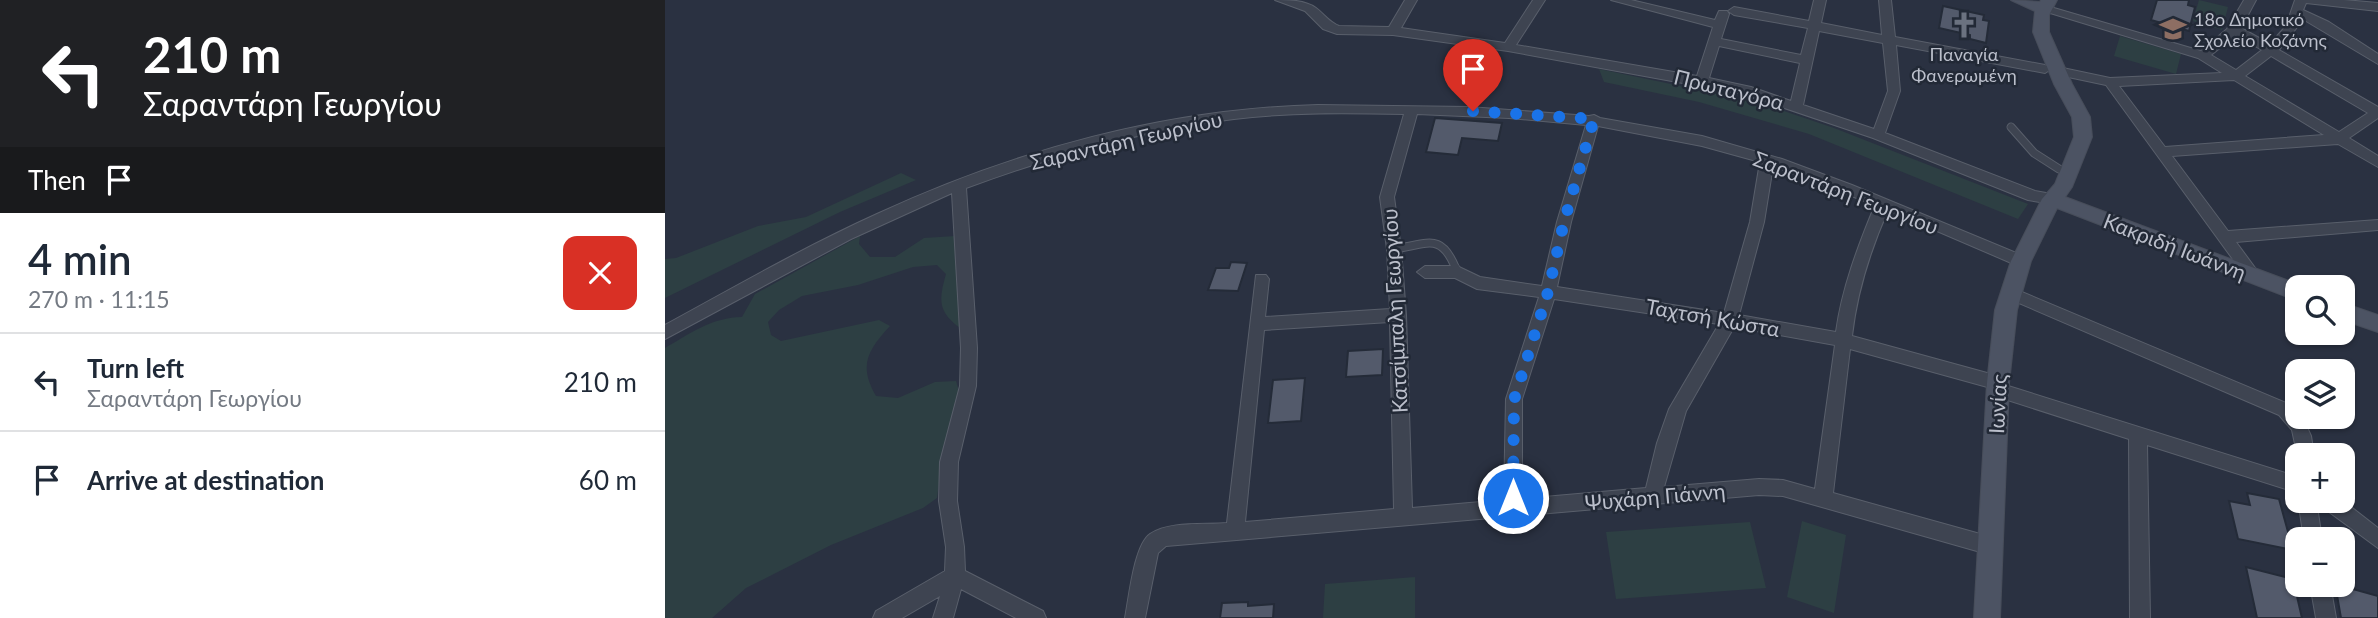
<!DOCTYPE html>
<html lang="en">
<head>
<meta charset="utf-8">
<style>
	:root { --surface:#fff; --page:#f6f6f7; --text:#1f2937; --muted:#747a83; --line:#e0e1e3 }
	body { margin:0; font-family:Lato,sans-serif; background:var(--page); color:var(--text); height:100vh; display:flex; flex-direction:column; font-size:26px; white-space:nowrap }
	* { box-sizing:border-box; margin:0 }
	p { font-size:23px; color:var(--muted) }
	.icon { flex:none; width:38px; height:38px; fill:none; stroke:currentColor; stroke-width:2; stroke-linecap:round; stroke-linejoin:round }
	.map { position:relative; flex:1; overflow:hidden }
	.side { display:flex; flex-direction:column; background:var(--surface); width:665px }
	.side>* { flex:none }
	.top-card { background:#202124; color:#fff; overflow:hidden }
	.controls { position:absolute; left:1620px; top:275px; display:grid; gap:14px }
	.controls a { display:grid; place-items:center; width:70px; height:70px; border-radius:14px; background:var(--surface); box-shadow:0 2px 5px #0004; font-size:35px }
	.pin { position:absolute; display:grid; place-items:center; width:60px; height:60px; color:#fff; margin:-72px -30px; border-radius:50% 50% 50% 0; rotate:-45deg; box-shadow:0 0 7px #0007 }
	.pin .icon { rotate:45deg }
	.me { position:absolute; width:77px; margin:-38px; rotate:0deg; stroke-linejoin:round; filter:drop-shadow(0 0 5px #0008) }
	.turn { display:flex; align-items:center; gap:24px; height:147px; padding:0 28px; font-size:32px }
	.turn .icon { width:91px; height:91px; stroke-width:2.5 }
	.turn b { display:block; font-size:49px; line-height:60px }
	.then { display:flex; align-items:center; height:66px; padding:0 28px; background:#0003; gap:14px; font-size:26px }
	.round { display:grid; place-items:center; flex:none; width:74px; height:74px; border-radius:14px; background:var(--page) }
	.headline { display:flex; align-items:center; justify-content:space-between; height:119px; padding:0 28px }
	h1 { font-size:42px; font-weight:600; line-height:52px }
	ul { padding:0; list-style:none }
	li { display:flex; align-items:center; gap:21px; height:98px; padding:0 28px; border-top:2px solid var(--line) }
	li div { flex:1 }
	li b { display:block; font-size:26px }
	li em { font-style:normal }
	main { display:flex; flex:1; min-height:0 }
	.map>svg:first-child { display:block }
	.green { fill:#2d3f43 }
	.building { fill:#535a6b; stroke:#242b38; stroke-width:2 }
	.lines { fill:none; stroke-linecap:round; stroke-linejoin:round }
	.lane-far1-casing { stroke:#595f6b; stroke-width:9 }
	.lane-casing { stroke:#595f6b; stroke-width:10 }
	.street-casing { stroke:#595f6b; stroke-width:2 }
	.secondary-casing { stroke:#474d5a; stroke-width:2 }
	.lane-far1 { stroke:#3e4451; stroke-width:7 }
	.lane { stroke:#3e4451; stroke-width:9 }
	.street { fill:#3e4451; fill-rule:evenodd }
	.secondary { fill:#4c5363; fill-rule:evenodd }
	.route { stroke:#1a73e8; stroke-width:12; stroke-dasharray:0 21.6 }
	.labels { text-anchor:middle; dominant-baseline:central; stroke-width:5; stroke-linejoin:round; paint-order:stroke }
	.far-poi-label { font-size:18px; fill:#bbbfcb; stroke:#222936; text-anchor:start }
	.street-label { font-size:21px; fill:#bbbfcb; stroke:#222936 }
</style>
</head>
<body>
<main>
<section class="side">
<div class="top-card">
<div class="turn"><svg class="icon" aria-label="left" viewBox="0 0 24 24"><path d="M17 20v-9H6M10 6l-5 5 5 5"/></svg><div><b>210 m</b>Σαραντάρη Γεωργίου</div></div>
<div class="then">Then<svg class="icon" aria-label="arrive" viewBox="0 0 24 24"><path d="M6 21V4h12l-3 4 3 4H6"/></svg></div>
</div>
<div class="headline"><div><h1>4 min</h1><p>270 m · 11:15</p></div><a class="round" style="background:#d93025;color:#fff"><svg class="icon" aria-label="close" viewBox="0 0 24 24"><path d="M6 6l12 12M18 6L6 18"/></svg></a></div>
<ul>
<li><svg class="icon" aria-label="left" viewBox="0 0 24 24"><path d="M17 20v-9H6M10 6l-5 5 5 5"/></svg><div><b>Turn left</b><p>Σαραντάρη Γεωργίου</p></div><em>210 m</em></li>
<li><svg class="icon" aria-label="arrive" viewBox="0 0 24 24"><path d="M6 21V4h12l-3 4 3 4H6"/></svg><div><b>Arrive at destination</b></div><em>60 m</em></li>
</ul>
</section>
<div class="map">
<svg width="1713" height="618" viewBox="0 0 1713 618">
	<rect width="100%" height="100%" fill="#2a3141"/>
	<path class="green" d="M1534,0l29,7 -6,23 -29,-9z
		M1455,36l61,18 -5,20 -62,-18z
		M934,69l158,33 77,26 194,76 -10,15 -209,-85 -110,-32 -95,-20z
		M236,173l15,7 -76,32 -175,86v-39l11,-1 82,-32 48,-9z
		M195,236l-1,8 11,13h25l29,-19 31,-2 5,92c-23,-17 -21,-29 -14,-54l-9,-9 -24,2 -55,18 -56,11 -23,14 -11,12 3,13 10,6 98,-21 11,6c-22,24 -32,39 -14,70l22,2 37,-16 21,-1 4,14 -18,66 -5,37 -14,10 -92,37 -85,43 -34,30h-47v-270c24,-14 48,-31 77,-31l13,-23z
		M1137,521l44,14 -12,78 -47,-16z
		M1085,522l16,66 -150,11 -10,-67z
		M750,577v41h-92l2,-34z"/>
	<path class="building" d="M1492,0h32l-1,5 7,2 -6,24 -38,-11z
		M1278,6l41,9 -1,5 6,1 -3,22 -16,-4v-4l-31,-7z
		M770,118l67,5 -4,18 -36,-3 -4,17 -32,-3z
		M566,262l16,1 -9,28 -30,-1 8,-22h13z
		M718,349l-1,26 -36,2 2,-26z
		M640,378l-4,43 -33,2 5,-43z
		M1582,493l32,6 14,51 -55,-11 -9,-38 21,4z
		M1581,567l47,12 9,39h-45z
		M1670,584l43,12v22h-37z
		M583,602v4l26,-2 -1,14h-53l2,-15z"/>
	<g class="lines">
		<g class="lane-far1-casing">
			<path id="lane-far1" d="M1346,127l23,26 25,16
				M729,249c35,-5 47,-17 62,20"/>
		</g>
		<g class="lane-casing">
			<path id="lane" d="M790,268l2,4"/>
		</g>
		<g class="street-casing">
			<path id="street" d="M610,0c13,0 30,0 41,8 8,6 13,14 23,18l50,1 16,-27h12l-16,28 104,15 28,-43h12l-29,45 181,31 16,-49 -102,-27h20l84,20 4,-9h8l2,3 -8,25 80,16 7,-27 -74,-13 -6,-4 6,-4 75,14 5,-21h12l-5,23 61,12 -3,-35h12l4,37 150,28 6,4 -6,4 -149,-28 4,46 -15,42 150,58 22,4 2,4 -7,5 -24,-4 -155,-62 -130,-44 -235,-43 -115,-16 -56,-1 -14,-5 -18,-18zM1154,31l64,12 5,48 -14,38 -71,-24zM1054,46l81,17 -9,38 -40,-14 -42,-9z
				M1579,0h12l-15,28 29,16 16,-18 9,-26h49l34,3v8l-72,-8 -3,7 26,12 49,32v10l-77,-46 -3,8 -19,24 99,57v11l-29,20 29,18v11l-40,-23 -166,12 56,75 150,-11v10l-142,12 25,34 -8,6 -5,-2 -142,-195 -52,-11 -2,-3 6,-4 52,11 112,-5 -24,-15 -161,-49 6,-4 4,1 154,45 26,-22zM1571,35l26,15 -26,20 -25,-15zM1606,56l97,57 -29,19 -94,-56zM1569,80l90,55 -159,12 -46,-61z
				M653,105l151,2 120,9 5,-1 6,3 102,18 80,23 70,26 174,72 3,4 -3,4h-10l-128,-55c-18,41 -31,82 -36,126l146,40 6,2 1,7 293,92v16l-151,-48 3,173h-20l-1,-179 -137,-44 -1,-7 -141,-39 -17,144 158,44 7,3 2,6 -2,6 -7,3 -208,-59 -24,-1 -593,51 -8,7 -13,65h-20c4,-20 9,-73 25,-84 19,-13 54,-9 77,-11l29,-248h10l3,4 -4,38 125,-8 -3,-60 -7,-52 24,-83c-56,-1 -114,-2 -170,5 -92,11 -181,37 -268,69l11,160 -1,38 -18,76 -1,39 7,46 1,24 78,40 3,7h-30l-55,-29 -8,29h-20l7,-22 -38,22h-29l3,-7 69,-40 1,-24 -7,-46 1,-39 20,-76 1,-38 -9,-155 -101,46 -186,100v-14c70,-38 139,-78 212,-111 138,-64 289,-105 441,-109zM752,114l92,4 77,7 -29,97 -15,64 -62,-9 -23,-11h-32l-8,6 8,6h30l22,11 62,8 -33,102 -2,101 -92,8 -6,-193 -5,-66 -7,-52zM933,126l104,20 58,16 -10,60 -26,91 -167,-26 14,-65zM1108,166l102,39c-17,41 -33,83 -39,127l-97,-17 25,-93zM889,299l165,25 -50,85 -12,34 -11,45 -124,11v-100zM725,322l4,187 -149,13 19,-192zM1069,327l101,18 -20,144 -32,-9 -24,-1 -95,8 22,-76z
				M1345,287l281,118 7,6v5h4l9,20 3,19h-16v3l-6,-28 -13,-15 -274,-118 -3,-4 3,-4z
				M1633,500h18l6,39h-18z
				M1653,500h24l36,28v20l-57,-42z
				M1645,584h20l6,34h-20z"/>
		</g>
		<g class="secondary-casing">
			<path id="secondary" d="M1346,0l29,2 1,-2h16l-8,15v17l23,52 18,33 2,20 -20,50 -7,10 240,90h-7v14l-241,-93 -26,53 -14,49 -8,73 -9,235h-26l13,-235 8,-73 16,-49 31,-62 13,-15 19,-47 -2,-20 -18,-33 -21,-52 2,-21z
				M1678,303l35,12v17l-35,-12z"/>
		</g>
		<use href="#lane-far1" class="lane-far1"/>
		<use href="#lane" class="lane"/>
		<use href="#street" class="street"/>
		<use href="#secondary" class="secondary"/>
	</g>
	<g class="lines">
		<path class="route" d="M808,111l121,8 -30,103 -16,70 -34,108 -1,98"/>
	</g>
	<defs>
		<g id="church-bare" transform="scale(2.1)"><path d="M-1.2-6h2.4v3.5h3.3v2.4h-3.3V6h-2.4V-.1h-3.3v-2.4h3.3Z" fill="#6b7280" stroke="#222936" stroke-width="2.5" paint-order="stroke"/></g>
		<g id="school-bare" transform="scale(2.1)"><path d="M0-5L7-2L0 1L-7-2ZM-4 1L0 2.5L4 1V4Q0 6-4 4Z" fill="#8d6e63" stroke="#222936" stroke-width="2.5" paint-order="stroke"/></g>
	</defs>
	<g fill-rule="evenodd">
		<use href="#church-bare" x="1299" y="25"/>
		<use href="#school-bare" x="1508" y="29"/>
	</g>
	<g class="labels">
		<g class="far-poi-label">
			<text x="1529" y="19">18ο Δημοτικό<tspan x="1529" dy="21">Σχολείο Κοζάνης</tspan></text>
			<text x="1299" y="54" text-anchor="middle">Παναγία<tspan x="1299" dy="21">Φανερωμένη</tspan></text>
		</g>
		<g class="street-label">
			<text transform="translate(1064 89) rotate(14)">Πρωταγόρα</text>
			<text transform="translate(461 140) rotate(-13)">Σαραντάρη Γεωργίου</text>
			<text transform="translate(1181 192) rotate(21)">Σαραντάρη Γεωργίου</text>
			<text transform="translate(1510 246) rotate(21)">Κακριδή Ιωάννη</text>
			<text transform="translate(729 311) rotate(-93)">Κατσίμπαλη Γεωργίου</text>
			<text transform="translate(1048 317) rotate(10)">Ταχτσή Κώστα</text>
			<text transform="translate(1332 404) rotate(-87)">Ιωνίας</text>
			<text transform="translate(990 496) rotate(-5)">Ψυχάρη Γιάννη</text>
		</g>
	</g>
</svg>
<div class="controls">
<a><svg class="icon" aria-label="search" viewBox="0 0 24 24"><circle cx="10" cy="10" r="6"/><path d="M15 15l6 6"/></svg></a>
<a><svg class="icon" aria-label="layers" viewBox="0 0 24 24"><path d="M12 4l9 5-9 5-9-5zM3 14l9 5 9-5"/></svg></a>
<a>+</a>
<a>−</a>
</div>
<div class="pin" style="left:808px;top:111px;background:#d93025"><svg class="icon" aria-label="arrive" viewBox="0 0 24 24"><path d="M6 21V4h12l-3 4 3 4H6"/></svg></div>
<svg class="me" style="left:848px;top:498px" viewBox="-20 -20 40 40"><circle r="17" fill="#1a73e8" stroke="#fff" stroke-width="3"/><path d="M0-11L8 9 0 5-8 9z" fill="#fff"/></svg>
</div>
</main>
</body>
</html>
